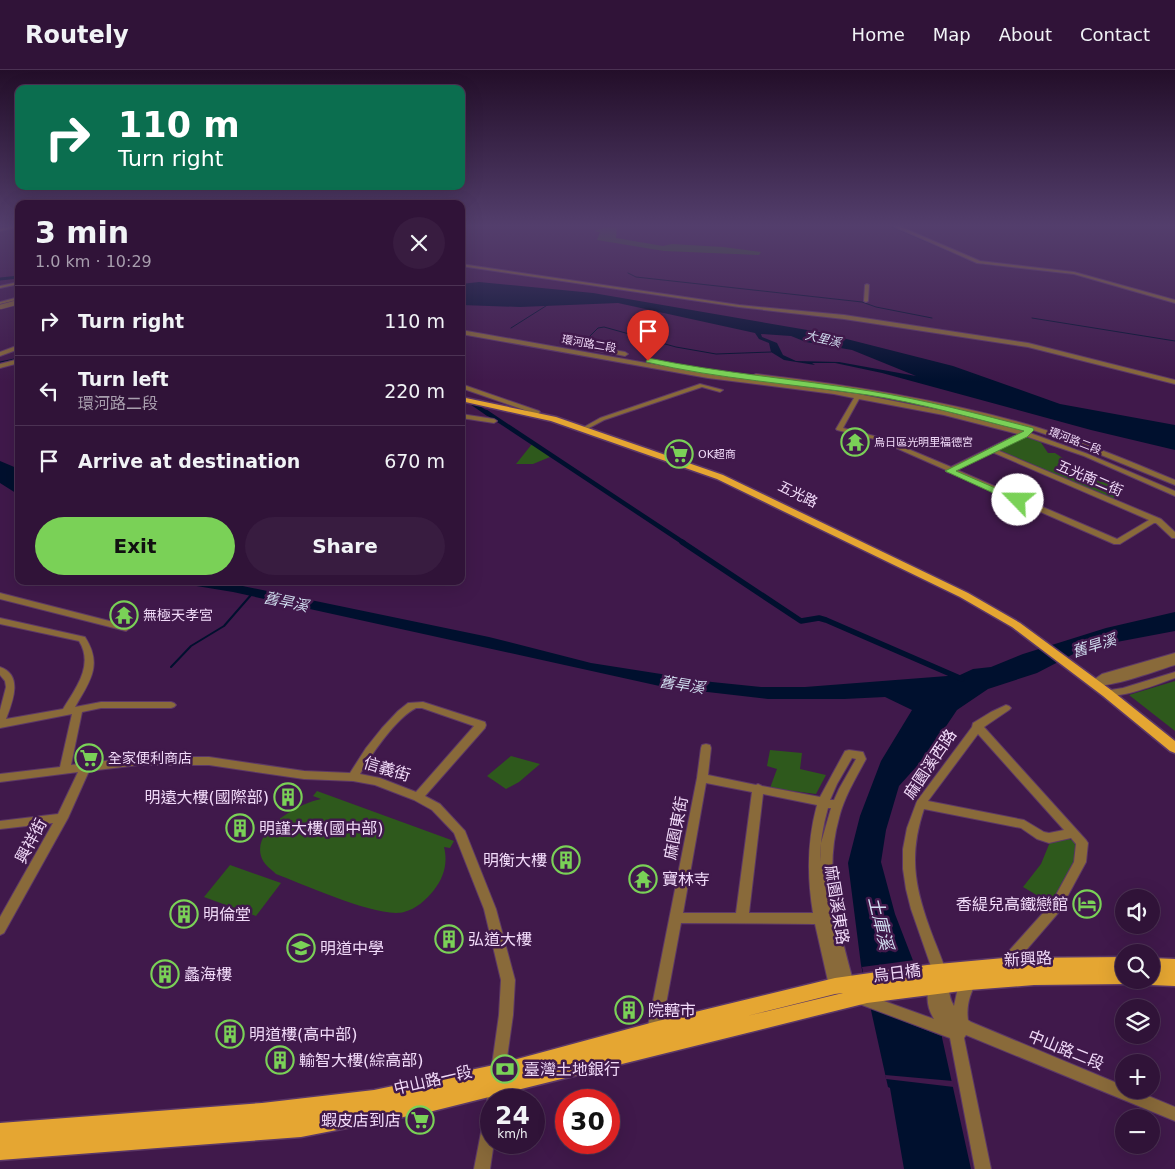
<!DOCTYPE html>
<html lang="en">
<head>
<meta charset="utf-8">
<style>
	:root { --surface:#301338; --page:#381c40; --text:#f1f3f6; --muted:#a89eae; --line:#4b3253; --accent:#7ad157 }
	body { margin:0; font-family:"DejaVu Sans","Noto Sans TC",sans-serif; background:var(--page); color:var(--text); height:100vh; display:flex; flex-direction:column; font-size:19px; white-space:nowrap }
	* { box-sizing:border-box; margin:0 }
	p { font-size:16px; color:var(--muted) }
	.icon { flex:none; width:28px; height:28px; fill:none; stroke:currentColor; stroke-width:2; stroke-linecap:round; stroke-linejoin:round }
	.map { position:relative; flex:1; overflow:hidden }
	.side { position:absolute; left:15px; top:130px; width:450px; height:385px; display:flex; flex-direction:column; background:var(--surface); border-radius:10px; box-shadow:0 5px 20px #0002,0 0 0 1px var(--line) }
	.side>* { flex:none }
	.hud { position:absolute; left:15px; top:15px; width:450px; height:105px; border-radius:10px; box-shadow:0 5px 20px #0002,0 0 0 1px var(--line); background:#0b6e4f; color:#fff; overflow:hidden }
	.tools { position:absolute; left:1115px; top:819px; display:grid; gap:10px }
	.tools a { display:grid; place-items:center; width:45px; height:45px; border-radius:50%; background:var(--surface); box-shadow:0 5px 20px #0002,0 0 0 1px var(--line); font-size:25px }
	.speed { position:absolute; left:480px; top:1019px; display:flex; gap:10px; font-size:25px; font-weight:700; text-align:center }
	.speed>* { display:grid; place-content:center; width:65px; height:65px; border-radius:50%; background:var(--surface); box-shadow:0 5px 20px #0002,0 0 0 1px var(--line); line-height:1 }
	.speed small { font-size:12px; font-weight:400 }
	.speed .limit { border:8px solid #d22; background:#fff; color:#111 }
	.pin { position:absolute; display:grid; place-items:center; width:42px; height:42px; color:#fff; margin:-51px -21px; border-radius:50% 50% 50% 0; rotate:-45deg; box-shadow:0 0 5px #0007 }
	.pin .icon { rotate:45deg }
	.me { position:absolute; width:55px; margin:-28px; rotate:293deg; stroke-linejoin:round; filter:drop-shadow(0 0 4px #0008) }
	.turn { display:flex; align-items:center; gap:18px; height:105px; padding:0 20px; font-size:22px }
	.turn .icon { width:65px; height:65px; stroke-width:2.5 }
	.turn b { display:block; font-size:35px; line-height:42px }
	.round { display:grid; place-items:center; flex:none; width:52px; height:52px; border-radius:26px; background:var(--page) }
	.headline { display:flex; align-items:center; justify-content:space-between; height:85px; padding:0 20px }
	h1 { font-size:30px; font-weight:800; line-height:38px }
	.button { display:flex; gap:10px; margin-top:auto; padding:10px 20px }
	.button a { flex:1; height:58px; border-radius:30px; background:var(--accent); color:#111; font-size:20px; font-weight:800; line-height:58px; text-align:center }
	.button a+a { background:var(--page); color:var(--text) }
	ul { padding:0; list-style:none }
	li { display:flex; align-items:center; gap:15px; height:70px; padding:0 20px; border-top:1px solid var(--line) }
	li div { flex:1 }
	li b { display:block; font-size:19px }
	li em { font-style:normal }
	header { display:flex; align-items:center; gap:30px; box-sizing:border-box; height:70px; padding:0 25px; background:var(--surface); border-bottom:1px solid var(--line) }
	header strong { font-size:24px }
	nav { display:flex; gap:28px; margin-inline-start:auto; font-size:18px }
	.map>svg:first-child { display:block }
	.green { fill:#2e591c }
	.water { fill:#00102e; fill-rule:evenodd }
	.pier { fill:#40194b }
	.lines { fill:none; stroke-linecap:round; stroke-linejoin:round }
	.stream-far1 { stroke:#00102e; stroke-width:1 }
	.stream { stroke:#00102e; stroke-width:2 }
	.canal-far3 { stroke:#00102e; stroke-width:3 }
	.canal-far2 { stroke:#00102e; stroke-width:4 }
	.canal-far1 { stroke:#00102e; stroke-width:4.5 }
	.canal { stroke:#00102e; stroke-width:5.5 }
	.minor-casing { stroke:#5c3867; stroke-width:2 }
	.major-casing { stroke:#5c3867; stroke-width:3 }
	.minor { fill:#896a3a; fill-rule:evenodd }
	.major { fill:#e5a632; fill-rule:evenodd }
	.minor-bridge-casing { stroke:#5c3867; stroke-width:5.5; stroke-linecap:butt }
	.minor-bridge { stroke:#896a3a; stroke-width:4.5 }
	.route { fill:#7ad157; stroke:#4f8839 }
	.labels { text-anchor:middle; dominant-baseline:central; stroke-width:5; stroke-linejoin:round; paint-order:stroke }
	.far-street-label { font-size:11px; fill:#f1daf9; stroke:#40194b }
	.far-poi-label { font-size:11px; fill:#f1daf9; stroke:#40194b; text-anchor:start }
	.far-water-label { font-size:12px; font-style:italic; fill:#d1def0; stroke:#40194b }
	.street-label { font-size:14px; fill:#f1daf9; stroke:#40194b }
	.poi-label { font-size:14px; fill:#f1daf9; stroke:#40194b; text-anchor:start }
	.water-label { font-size:15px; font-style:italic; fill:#d1def0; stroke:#40194b }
	.near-street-label { font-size:16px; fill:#f1daf9; stroke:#40194b }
	.near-poi-label { font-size:16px; fill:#f1daf9; stroke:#40194b; text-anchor:start }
	.near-water-label { font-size:18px; font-style:italic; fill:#d1def0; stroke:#40194b }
</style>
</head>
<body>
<header>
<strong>Routely</strong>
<nav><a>Home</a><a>Map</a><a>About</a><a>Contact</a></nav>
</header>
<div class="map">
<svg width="1175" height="1099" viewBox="0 0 1175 1099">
	<rect width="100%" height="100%" fill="#40194b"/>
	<path class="green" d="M606,157h11l-1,11 47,8 9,-2 51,3 38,5 -2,3 -95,-4 -67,-11 3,-8 -6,-1z
		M1026,367l14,4 8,12h7l45,29 7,-1 16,11 -11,7 -113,-48 -1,-1z
		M532,374l18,13 -17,7h-17z
		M1175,611v50l-46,-36z
		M770,680l32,3 -2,16 26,6 -10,19 -46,-6 7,-19 -10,-3z
		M511,686l29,8 -21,18 -13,7 -19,-13z
		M317,721l137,50 -4,7 -6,-1c4,16 0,30 -10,43 -8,10 -18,19 -30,22 -25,7 -101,-28 -128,-38 -5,-5 -13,-10 -15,-18 -8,-27 38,-53 60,-57l-8,-3z
		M1069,769l10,4 -1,15 -26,46 -29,-17 18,-23 9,-22z
		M230,795l51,18 -25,33 -52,-19z"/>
	<path class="water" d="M479,212l114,11 226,39 134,34 107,38 115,21v25l-84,-20 -209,-57 -47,-10h-23l3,2 -31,-5 -13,-8 -2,-9 -10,-4 -4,-6 -137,-30 -98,4 -59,-2v-21zM761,264l30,2 15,6 46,8 64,26 -77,-14 -43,-1 -13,-6 -6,-12 -15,-6z
		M0,391l19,8v26l-19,-12z
		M166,511h37l35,4 251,52 102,26 121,19 49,5h44l155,-12 13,-6 18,-2 32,-13 83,-26 69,-16v19l-90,17 -48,25 -49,16 -31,21 -31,46 -27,30 -13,44 -5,32 14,52 46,119 30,136h-67l-14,-81 -2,-1 -27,-122 -13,-102 12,-47 21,-55 31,-51 -27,-13 -41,2h-76l-104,-12 -431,-95z"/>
	<path class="pier" d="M915,890l14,34 12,42 -71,-28 -8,-41z
		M885,1005l68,6 1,6 -68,-8z"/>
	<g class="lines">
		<path class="stream-far1" d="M892,157l73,31
			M982,194l40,4
			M628,203l8,4 226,25 14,5 56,11
			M1032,248l143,23
			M511,258l38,-24
			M586,270l12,-12 6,-1 72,20 40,7 55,-2
			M0,292l19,-4"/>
		<path class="stream" d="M171,597l20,-21 33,-20 27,-31"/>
		<path class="canal-far3" d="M0,209l19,-2"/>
		<path class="canal-far2" d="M472,333l16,11"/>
		<path class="canal-far1" d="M486,342l198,131"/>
		<path class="canal" d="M682,472l119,79 18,-3 7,2 136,59"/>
		<g class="minor-casing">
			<path id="minor" d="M9,157h9l-18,4v-2z
				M895,157h6l79,34 94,11 101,28v3l-101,-29 -97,-11z
				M461,194l278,41 105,10 184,28 147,37v4l-147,-37 -184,-28 -105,-12 -278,-41z
				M19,212v2l-19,4v-2z
				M867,214l2,1 -1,16 -2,1 -2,-1 1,-16z
				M19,227v3l-19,4v-2z
				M461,260l247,44 150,20 86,17 79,20h6l1,2 58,21 87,37v5l-91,-40 -59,-20 -28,14 164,69 14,13v6h-3l-16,-15h-2l-34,21h-6l-163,-71 -4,-1 -1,-2 -68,-30 -41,-10 -1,-1 18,-31 -20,-4 -126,-16 -247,-44zM859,329l85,16 74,19 -67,33 -69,-29 -39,-10zM992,382l157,68 -32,19 -160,-69z
				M19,275v4l-19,7v-4z
				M591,276l34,6 3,2 -3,2 -36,-7 -1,-1z
				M19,289v4l-19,5v-4z
				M756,304c95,11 189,26 280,53 48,15 93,34 139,53v5l-101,-41 -41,-14 -52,-14 -95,-20 -65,-10 -67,-9v-2z
				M461,314l78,27 1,1 -3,3h-4v-2l-72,-25z
				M700,314l23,6 -3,2 -18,-5 -98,33 -15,8 -5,-1 16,-9z
				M461,344l33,5 3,2 -3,2 -33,-5z
				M0,523l129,33 1,2 -4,3 -126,-32z
				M0,548l85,19c18,28 5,44 -10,70l26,-5h70l3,1 2,2 -2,2 -3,1h-70l-19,4 -11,53 68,-8h70l95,14 46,2 16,-25 16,-20 16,-17 10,-8 15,-1 62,20 1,3 -1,3 -60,68 15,8 25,27 31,78 19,71 -2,35 -12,85h-10v6l-2,-1 -2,-5 12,-85 2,-35 -17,-71 -30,-76 -22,-23 -18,-10 -39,-15 -22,-4 -49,-2 -95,-14h-70l-50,6 -21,47 -64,115 -4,2v-18l53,-94 -53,6v-8l58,-7 20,-42 -78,10v-8l60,-7 12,-53 -72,14v-18l6,-23 -1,-6 -5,-6v-8c24,8 12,36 6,52l57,-10c13,-21 31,-44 16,-68l-79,-17zM416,638h6l52,18 -58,66 -36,-14 -20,-4c11,-19 36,-56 56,-66z
				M1175,583v12c-20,6 -66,24 -84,20l-2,-2 13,-9z
				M1175,602v6c-17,6 -54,21 -71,17l-2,-2 2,-2 19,-3z
				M1006,635l3,1 2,2 -2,2 -25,17 102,113 2,3 -2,19 -27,50 -50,58 -5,2 -5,-2 -2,-4 2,-4 52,-58 23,-42 2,-18 -5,-6 -22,5 -12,-4 -16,-11 -97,-19c-15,45 -10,76 6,120 5,14 12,29 16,43 4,12 1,23 8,34l3,-14 7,-14 5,-2 5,2 2,4c-6,13 -10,23 -8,38l3,2 153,64v4h10l41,17v14l-209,-86 -2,3 27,131h-16l-25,-131 -96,-36 -2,-4 2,-4 5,-2 75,27c-8,-12 -8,-26 -3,-39l3,-2v-3l-23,-66 -5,-20 -3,-20v-20l4,-21 10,-27 55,-74 1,-4 18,-11zM978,664l86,96 -15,3 -5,-1 -20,-12 -96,-19z
				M706,674l4,1 1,3 -3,27 48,10 2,-1 4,2 58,11 25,-46 4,-1 14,2 3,7c-10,19 -22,38 -27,59 -16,56 0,111 15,166l-2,4 -5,2 -5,-2 -1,-2 -1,4 -5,2 -5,-2 -15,-66 -134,-1 -20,108 -2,5 -5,2 -5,-2 -2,-5 50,-253 4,-30 1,-3zM852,688l4,1 -17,30 -5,11h-4l7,-16zM706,713l46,9 -16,121h-53zM763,724l54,11c-10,37 -10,71 -4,108h-64zM828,738h3l-10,35 -1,19c0,-19 3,-36 8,-54z
				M491,1040v32h3l-4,27h-16l10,-52 2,-5z"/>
		</g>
		<g class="major-casing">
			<path id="major" d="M461,327l95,20 167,58 245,118 52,30 91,67 64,51v12l-5,-2 -67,-55 -91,-69 -52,-30 -243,-118 -166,-58 -90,-20z
				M1124,887v23h7l-7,4 -90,1 -65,5 -102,13 -438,109 -128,25 -301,23v-37l262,-20 112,-13 125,-26 155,-42 181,-44 92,-13 77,-7zM843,923l-96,23 88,-22z
				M1151,888l24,1v27l-24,-1 -6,-2 -1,-3h7z"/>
		</g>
		<use href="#minor" class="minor"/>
		<use href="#major" class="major"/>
		<g class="minor-bridge-casing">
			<path id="minor-bridge" d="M0,237l19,-5"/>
		</g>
		<use href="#minor-bridge" class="minor-bridge"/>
	</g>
	<linearGradient id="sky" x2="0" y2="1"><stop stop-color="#230e29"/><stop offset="0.5" stop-color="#533e6c"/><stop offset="1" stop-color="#533e6c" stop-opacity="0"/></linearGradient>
	<rect width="1175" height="311" fill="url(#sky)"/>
	<path class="route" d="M648,288c74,15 148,21 222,33 55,9 109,23 163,37l1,2 -7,7 -71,34 67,29 -8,3 -70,-32 79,-40c-52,-13 -104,-28 -156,-36 -74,-11 -149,-16 -222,-33z"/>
	<defs>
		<g id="temple-ring" transform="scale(1.4375)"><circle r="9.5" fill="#40194b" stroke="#7ad157" stroke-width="1.5"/><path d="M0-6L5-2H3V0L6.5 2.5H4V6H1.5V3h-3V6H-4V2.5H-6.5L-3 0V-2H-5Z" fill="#7ad157"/></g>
		<g id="supermarket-ring" transform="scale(1.4375)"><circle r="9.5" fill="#40194b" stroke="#7ad157" stroke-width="1.5"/><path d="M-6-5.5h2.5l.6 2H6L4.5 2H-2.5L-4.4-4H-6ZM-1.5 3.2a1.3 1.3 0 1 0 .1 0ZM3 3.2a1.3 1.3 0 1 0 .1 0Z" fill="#7ad157"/></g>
		<g id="building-ring" transform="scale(1.4375)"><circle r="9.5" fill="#40194b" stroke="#7ad157" stroke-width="1.5"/><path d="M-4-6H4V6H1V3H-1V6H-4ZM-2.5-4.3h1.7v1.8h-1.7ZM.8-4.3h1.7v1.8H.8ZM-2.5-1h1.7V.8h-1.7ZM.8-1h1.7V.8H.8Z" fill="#7ad157"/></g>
		<g id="hotel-ring" transform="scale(1.4375)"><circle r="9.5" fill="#40194b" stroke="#7ad157" stroke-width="1.5"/><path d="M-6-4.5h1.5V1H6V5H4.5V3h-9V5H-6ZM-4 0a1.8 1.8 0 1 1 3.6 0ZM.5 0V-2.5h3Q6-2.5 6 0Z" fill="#7ad157"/></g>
		<g id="school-ring" transform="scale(1.4375)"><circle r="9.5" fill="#40194b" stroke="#7ad157" stroke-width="1.5"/><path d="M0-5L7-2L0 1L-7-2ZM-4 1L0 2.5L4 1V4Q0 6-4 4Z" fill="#7ad157"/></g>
		<g id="bank-ring" transform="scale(1.4375)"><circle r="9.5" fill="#40194b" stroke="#7ad157" stroke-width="1.5"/><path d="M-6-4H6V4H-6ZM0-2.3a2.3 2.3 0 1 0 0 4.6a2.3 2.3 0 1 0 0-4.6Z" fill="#7ad157"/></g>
	</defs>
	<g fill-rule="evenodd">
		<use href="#temple-ring" x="855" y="372"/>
		<use href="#supermarket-ring" x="679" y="384"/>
		<use href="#temple-ring" x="124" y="545"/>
		<use href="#supermarket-ring" x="89" y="688"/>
		<use href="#building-ring" x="288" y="727"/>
		<use href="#building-ring" x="240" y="758"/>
		<use href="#building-ring" x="566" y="790"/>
		<use href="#temple-ring" x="643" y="809"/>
		<use href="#hotel-ring" x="1087" y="834"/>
		<use href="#building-ring" x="184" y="844"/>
		<use href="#building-ring" x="449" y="869"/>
		<use href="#school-ring" x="301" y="878"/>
		<use href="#building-ring" x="165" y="904"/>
		<use href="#building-ring" x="629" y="940"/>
		<use href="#building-ring" x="230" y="964"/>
		<use href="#building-ring" x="280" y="990"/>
		<use href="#bank-ring" x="505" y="999"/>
		<use href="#supermarket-ring" x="420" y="1050"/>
	</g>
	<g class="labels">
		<g class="far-street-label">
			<text transform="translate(589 274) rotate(10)">環河路二段</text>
			<text transform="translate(1075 371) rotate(21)">環河路二段</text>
		</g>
		<g class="far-poi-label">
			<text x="874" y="372">烏日區光明里福德宮</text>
			<text x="698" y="384">OK超商</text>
		</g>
		<g class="far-water-label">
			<text transform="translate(823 269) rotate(13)">大里溪</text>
		</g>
		<g class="street-label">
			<text transform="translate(1090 408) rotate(23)">五光南二街</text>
			<text transform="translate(798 424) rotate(26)">五光路</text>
		</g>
		<g class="poi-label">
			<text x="143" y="545">無極天孝宮</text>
			<text x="108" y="688">全家便利商店</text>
		</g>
		<g class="water-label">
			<text transform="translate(286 532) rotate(12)">舊旱溪</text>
			<text transform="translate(1094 576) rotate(-17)">舊旱溪</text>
			<text transform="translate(682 615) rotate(9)">舊旱溪</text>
		</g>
		<g class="near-street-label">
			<text transform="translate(930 694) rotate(-56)">麻園溪西路</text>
			<text transform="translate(387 699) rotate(17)">信義街</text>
			<text transform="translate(676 758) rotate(-79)">麻園東街</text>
			<text transform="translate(31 771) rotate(-62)">興祥街</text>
			<text transform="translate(837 835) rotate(81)">麻園溪東路</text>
			<text transform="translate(1028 889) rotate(-3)">新興路</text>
			<text transform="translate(897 903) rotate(-7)">烏日橋</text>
			<text transform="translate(1066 980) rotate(22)">中山路二段</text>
			<text transform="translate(433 1010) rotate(-13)">中山路一段</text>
		</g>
		<g class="near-poi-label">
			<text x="269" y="727" text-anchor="end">明遠大樓(國際部)</text>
			<text x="259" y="758">明謹大樓(國中部)</text>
			<text x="547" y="790" text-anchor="end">明衡大樓</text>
			<text x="662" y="809">寶林寺</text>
			<text x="1068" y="834" text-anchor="end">香緹兒高鐵戀館</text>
			<text x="203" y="844">明倫堂</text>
			<text x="468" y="869">弘道大樓</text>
			<text x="320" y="878">明道中學</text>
			<text x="184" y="904">蠡海樓</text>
			<text x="648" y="940">院轄市</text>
			<text x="249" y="964">明道樓(高中部)</text>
			<text x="299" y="990">輸智大樓(綜高部)</text>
			<text x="524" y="999">臺灣土地銀行</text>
			<text x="401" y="1050" text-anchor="end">蝦皮店到店</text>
		</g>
		<g class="near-water-label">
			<text transform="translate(881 853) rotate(77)">土庫溪</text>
		</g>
	</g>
</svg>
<div class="tools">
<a><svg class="icon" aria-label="sound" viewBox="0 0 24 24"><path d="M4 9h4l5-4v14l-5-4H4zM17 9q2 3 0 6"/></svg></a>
<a><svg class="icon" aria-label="search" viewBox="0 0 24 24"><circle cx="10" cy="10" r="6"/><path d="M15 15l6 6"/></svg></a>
<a><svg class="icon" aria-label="layers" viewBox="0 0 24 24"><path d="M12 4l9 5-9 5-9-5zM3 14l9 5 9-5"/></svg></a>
<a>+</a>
<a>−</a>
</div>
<div class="speed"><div>24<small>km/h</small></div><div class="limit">30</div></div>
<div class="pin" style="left:648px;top:291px;background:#d93025"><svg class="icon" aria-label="arrive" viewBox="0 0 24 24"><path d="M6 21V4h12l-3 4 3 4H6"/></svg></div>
<svg class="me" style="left:1018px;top:430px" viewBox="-20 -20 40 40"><circle r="19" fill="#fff"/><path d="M0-13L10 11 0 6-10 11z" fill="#7ad157"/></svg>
<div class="hud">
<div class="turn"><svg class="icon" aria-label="right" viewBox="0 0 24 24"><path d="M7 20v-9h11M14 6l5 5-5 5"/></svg><div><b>110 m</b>Turn right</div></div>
</div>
<section class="side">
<div class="headline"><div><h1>3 min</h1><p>1.0 km · 10:29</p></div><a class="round"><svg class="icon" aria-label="close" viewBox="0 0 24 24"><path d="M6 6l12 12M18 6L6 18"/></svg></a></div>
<ul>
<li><svg class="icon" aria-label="right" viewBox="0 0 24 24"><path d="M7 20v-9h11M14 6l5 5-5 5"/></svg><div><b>Turn right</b></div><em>110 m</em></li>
<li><svg class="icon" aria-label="left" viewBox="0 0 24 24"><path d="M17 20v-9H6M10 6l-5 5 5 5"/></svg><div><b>Turn left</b><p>環河路二段</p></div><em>220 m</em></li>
<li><svg class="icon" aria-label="arrive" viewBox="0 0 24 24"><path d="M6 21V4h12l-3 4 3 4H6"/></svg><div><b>Arrive at destination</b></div><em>670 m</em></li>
</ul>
<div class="button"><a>Exit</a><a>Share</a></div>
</section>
</div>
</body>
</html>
